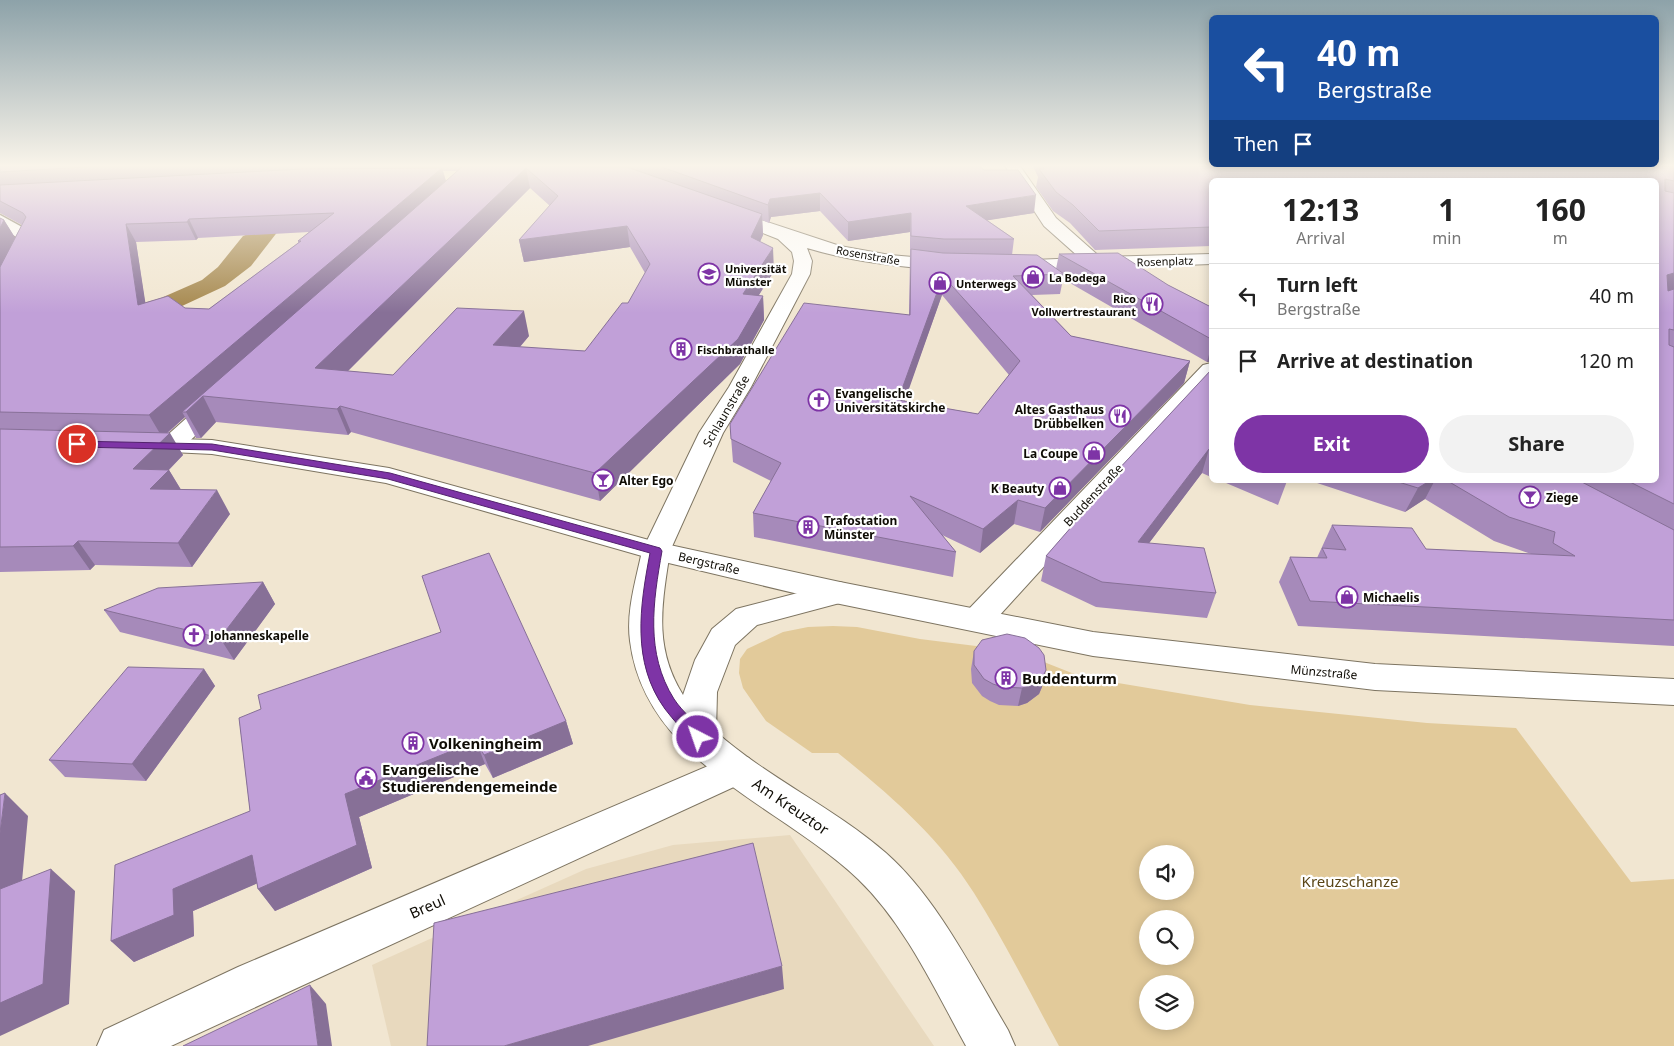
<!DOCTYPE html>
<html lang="en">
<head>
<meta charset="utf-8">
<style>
	:root { --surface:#fff; --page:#f2f2f2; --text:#222; --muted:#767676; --line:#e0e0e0; --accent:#7e34a6 }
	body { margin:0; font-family:"Noto Sans",sans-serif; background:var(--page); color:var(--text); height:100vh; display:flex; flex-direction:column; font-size:19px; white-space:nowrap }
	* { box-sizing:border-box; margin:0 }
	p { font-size:16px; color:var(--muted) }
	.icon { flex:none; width:28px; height:28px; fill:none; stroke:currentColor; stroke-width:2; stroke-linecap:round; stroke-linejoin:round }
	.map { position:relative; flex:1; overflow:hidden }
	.drawer { position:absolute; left:1209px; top:178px; width:450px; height:305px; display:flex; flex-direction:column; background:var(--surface); border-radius:8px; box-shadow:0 2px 12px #0003 }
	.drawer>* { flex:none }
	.top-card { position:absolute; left:1209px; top:15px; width:450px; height:152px; border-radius:8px; box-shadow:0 2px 12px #0003; background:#1a4fa0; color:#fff; overflow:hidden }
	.fabs { position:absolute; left:1139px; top:845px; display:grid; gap:10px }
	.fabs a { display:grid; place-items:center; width:55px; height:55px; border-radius:50%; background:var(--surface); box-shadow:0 2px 12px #0003; font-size:25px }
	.pin { position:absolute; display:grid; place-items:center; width:42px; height:42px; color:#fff; margin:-21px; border:2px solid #fff; border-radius:50%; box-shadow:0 1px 5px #0007 }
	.me { position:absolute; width:55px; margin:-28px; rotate:319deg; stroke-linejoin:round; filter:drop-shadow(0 0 4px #0008) }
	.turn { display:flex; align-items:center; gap:18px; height:105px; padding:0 25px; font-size:22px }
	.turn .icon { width:65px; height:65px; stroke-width:2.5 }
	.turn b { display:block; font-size:35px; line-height:42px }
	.then { display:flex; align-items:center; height:48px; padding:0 25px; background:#0003; gap:10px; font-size:19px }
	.eta { display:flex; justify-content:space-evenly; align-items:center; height:85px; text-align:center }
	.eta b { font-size:30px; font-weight:700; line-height:35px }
	.cta { display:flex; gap:10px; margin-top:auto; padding:10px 25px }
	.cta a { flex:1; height:58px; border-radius:30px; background:var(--accent); color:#fff; font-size:20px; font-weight:700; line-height:58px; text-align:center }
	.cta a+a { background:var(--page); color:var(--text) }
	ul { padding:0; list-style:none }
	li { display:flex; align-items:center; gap:15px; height:65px; padding:0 25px; border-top:1px solid var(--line) }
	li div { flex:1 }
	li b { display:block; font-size:19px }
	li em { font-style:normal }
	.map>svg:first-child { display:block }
	.built { fill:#e8d9be }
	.green { fill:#e2ca9a; fill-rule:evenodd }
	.water { fill:#a4864b }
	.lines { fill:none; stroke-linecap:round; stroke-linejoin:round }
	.pedestrian-casing { stroke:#7d7461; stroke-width:3 }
	.minor-casing { stroke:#7d7461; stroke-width:2 }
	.tertiary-casing { stroke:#7d7461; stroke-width:2 }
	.secondary-casing { stroke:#7d7461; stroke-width:2 }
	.pedestrian { fill:#fff; fill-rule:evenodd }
	.minor { fill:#fff; fill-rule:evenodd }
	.tertiary { fill:#fff; fill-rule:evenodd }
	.secondary { fill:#fff; fill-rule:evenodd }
	.wall { fill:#a68aba; fill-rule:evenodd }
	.shaded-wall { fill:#877097 }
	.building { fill:#c1a0d8; stroke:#877097; fill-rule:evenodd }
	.route { fill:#7e34a6; stroke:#52226c }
	.labels { text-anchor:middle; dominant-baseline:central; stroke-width:4.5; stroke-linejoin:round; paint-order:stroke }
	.far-street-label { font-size:11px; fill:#0f0c05; stroke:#fff }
	.far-poi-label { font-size:11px; font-weight:bold; fill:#0f0c05; stroke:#fff; text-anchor:start }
	.poi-label { font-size:12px; font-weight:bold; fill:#0f0c05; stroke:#fff; text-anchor:start }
	.street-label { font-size:12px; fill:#0f0c05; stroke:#fff }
	.near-poi-label { font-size:15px; font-weight:bold; fill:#0f0c05; stroke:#fff; text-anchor:start }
	.near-street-label { font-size:15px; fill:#0f0c05; stroke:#fff }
	.near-park-label { font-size:15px; fill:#5a4516; stroke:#fff }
</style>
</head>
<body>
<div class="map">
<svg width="1674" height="1046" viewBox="0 0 1674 1046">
	<rect width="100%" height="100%" fill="#f1e6d1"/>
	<path class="built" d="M790,835l144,211h-543l-19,-81 214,-96 87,-24z"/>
	<path class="green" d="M833,626l24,1 63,12 96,12 66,26 168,28 177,18 89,5 115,154 43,-3v167h-615c-28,-51 -54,-104 -85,-153 -35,-56 -85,-99 -136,-140h-26l-46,-32 -23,-33 -4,-15 1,-14 7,-10 36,-17 25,-5zM1148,854h37v37h-37zM1148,919h37v37h-37zM1148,984h37v37h-37z"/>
	<path class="water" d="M289,217l-38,49 -26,20 -43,20 -55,2 34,-10 41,-18 16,-13 25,-31z"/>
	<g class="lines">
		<g class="pedestrian-casing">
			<path id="pedestrian" d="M0,215l33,18 2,3 -26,57 -3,4 -6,2v-25l18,-36 -18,-11z"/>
		</g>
		<g class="minor-casing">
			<path id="minor" d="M1005,166h15l36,52 44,39 111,-3v10l-198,7 -6,-1 -3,-4 3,-4 6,-1 67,-3 -36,-32z
				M728,209l112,37 50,9 57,5 6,1 3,4 -3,4 -6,1c-48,-3 -94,-8 -140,-22l5,13 -2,13 -59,113 -28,46 -53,118 -4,7 -10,2 -10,-2 -4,-7 57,-118 30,-46 63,-113 2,-13 -2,-9 -14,-13 -56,-22 -2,-3z
				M1211,363v20l-223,245 -11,3 -11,-3 -4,-8 4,-8 237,-247z
				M218,395l8,2 4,5 -4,5 -46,43 -9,2 -9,-2 -3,-5 3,-5 48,-43z
				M736,754l13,4 5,11 -5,11 -578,266h-74l7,-16 134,-63z"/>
		</g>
		<g class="tertiary-casing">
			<path id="tertiary" d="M656,542l10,2 4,7c-8,53 -17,96 13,144l12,-35 17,-31 24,-20 104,-27 11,4 4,7 -4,7 -94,25 -22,20 -18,47 -1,40c52,46 117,75 170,121 51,45 87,118 122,177l7,16h-49c-31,-56 -61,-122 -108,-167 -78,-74 -213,-117 -228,-238 -4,-30 6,-61 12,-90l4,-7z"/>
		</g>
		<g class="secondary-casing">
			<path id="secondary" d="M140,438l72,2 177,28 267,74 184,40 253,50 282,32 299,15v26l-299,-15 -282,-34 -253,-52 -184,-44 -270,-77 -174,-29 -81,-4 -3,-5 3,-5z"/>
		</g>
		<use href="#pedestrian" class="pedestrian"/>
		<use href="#minor" class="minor"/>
		<use href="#tertiary" class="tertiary"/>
		<use href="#secondary" class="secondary"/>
	</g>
	<path class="wall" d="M0,166h979l55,47 -47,7 27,19 -2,16 44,14 3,-15 109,31 43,22v55h-4l-144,-83 -3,15 -28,1 39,41 119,25 -6,22 -144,149 -26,-8 -34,29 -38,-18 14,17 -3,25 -199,-40 -1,-24 18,-32 -38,-19 -3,-38 179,-109 1,-61v-22l-62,9 -28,-30 -49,6 -2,6 -7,-3 1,15 -3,7 14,29 -15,24 4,1 1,24 -24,44 -140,137 -249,-69 -3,3 -132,-13 -15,16h-5l-11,-21 -17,16 15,22 -14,15 12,20 49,24 -38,53 -97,-2 -5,5 -90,2v-354l4,2 11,18 7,-13 -22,-12zM443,171h14l-11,10zM530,188l20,18 -31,34 5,22 106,-15 15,26 -17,30 -43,48 -65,-4 9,-11 -136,39 -45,-4zM309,232l-11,9v2l-89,66 -24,-1 -40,-5 -9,-61 60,-2 2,-2zM942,295l67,80 -31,39 -74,-13z
		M1033,166h641v480l-376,-20 -19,-44 11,-25 27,1 15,-33 94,24 105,5 -37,-13 -69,-42 -20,13 -97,-32h348v-300h-445v66l-116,4 -25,-27 -17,-12 -17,-24 2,-10z
		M1211,370v107l-9,-4 -53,70 67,50 -9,25 -111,-11 -55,-26 5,-25 28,-32 1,-8z
		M1219,480h68v1l-9,24z
		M263,582l12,22 -41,56 -114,-28 -16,-22z
		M974,651l68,36 -3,7 -12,9 -9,3 -19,-1 -9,-4 -8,-5 -10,-13 -1,-14z
		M204,669l11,17 -69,95 -81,-4 -16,-17z
		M239,718l327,3 7,23 -80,34 -8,-14 -126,53 13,51 -97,43 -17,-22 -1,-6 -64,28 1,25 -60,26 -23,-21 139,-130z"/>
	<path class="shaded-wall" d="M442,168l5,17 -244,211 13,26 -15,16 -15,-26h-4l3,5 -23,20 -13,-22z
		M526,168l4,20 -204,205 -11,-25z
		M820,193v18l-49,6 -2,6 -1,-18 2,-6z
		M1036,195l-2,18 -69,11 1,-18z
		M911,213l-1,19 -62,9v-19z
		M762,214l1,21 -11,24 -1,-22z
		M189,219l9,19 -2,2 -9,-18z
		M4,220l12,19 -16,31v-42z
		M126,224l10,18 13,84 -11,-21z
		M627,226l3,21 -106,15 -5,-22z
		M773,248l1,23 -29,46 -2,-23z
		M1674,273v17l-18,5 11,-20z
		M943,276l-1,19 -45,128 1,-23z
		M763,296l1,24 -24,44 -140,137 -5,-28z
		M524,311l5,25 -29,34 -7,-25z
		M1211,347v15h-4z
		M1190,361l-6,22 -144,149 5,-24z
		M340,406l11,26 -3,3 -11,-26z
		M170,433l13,22 -36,37 -14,-23z
		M1209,449l-7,24 -71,94 7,-25z
		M169,470l14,23 -33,-4z
		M1431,480h4l-10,19 -20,13 13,-24z
		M217,490l13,24 -38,53 -14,-24z
		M1018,500l-4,24 -34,29 3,-24z
		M78,541l17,24 -5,5 -17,-24z
		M263,582l12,22 -41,56 -14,-22z
		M204,669l11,17 -69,95 -14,-17z
		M1046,670l-4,17 -3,7 -12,9 -9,3 4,-18z
		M566,721l7,23 -80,34 -9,-23z
		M476,741l9,23 -126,53 13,51 -97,43 -17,-22 87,-95z
		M5,793l23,23 -9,98 -19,-16v-65z
		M252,855l18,23 -77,33 1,25 -60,26 -23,-21 62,-52z
		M51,869l24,22 -6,113 -69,32v-33z
		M782,966l2,23 -196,57h-84z
		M310,985l16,19 6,42h-14z"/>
	<path class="building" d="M0,166h102l-102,6z
		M463,166l164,1 135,47 -11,23 22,11 -30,46 20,2 -25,43 -143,134 -255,-67 -3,3 -134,-13 -17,16h-4zM526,168l32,28 -39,44 108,-14 23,38 -22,39h-6l-37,48 -92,-6 31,-34 -67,-3 -64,67 -78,-7z
		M659,166h320l5,4h34l18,25 -70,11 48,33h-70l-33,-3v-23l-63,9 -28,-29 -50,6 -2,6z
		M1043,166h631v15l-9,-2v12l9,2v80l-7,2 1,16 6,-2v41l-5,-1v16l5,2v157l-48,-24h30v-300h-445v47l-112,4 -26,-26 -17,-13 -17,-23h5z
		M442,168l-293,247 -149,-3v-145l26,-50 -3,-4 -23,-12v-16l302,-16zM334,213l-36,28h3l-92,68 -24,-1 -17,-12 -30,9 -12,-81 61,-2 2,-3z
		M0,218l4,2 -4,8z
		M911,249l32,4 94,2 27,19 -51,2 58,60 119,25 -145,147 -27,-8 -35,29 -73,-33 46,56 -203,-39 28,-50 -50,-24 -1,-15 74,-121 106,12zM943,276l77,85 -42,53 -80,-14z
		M1118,253l50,32 43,22v32l-152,-85z
		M1211,370v80l-2,-1 -71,93 66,6 12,45 -114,-11 -56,-26 34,-39 -5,-1z
		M0,429l170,4 -37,36 36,1 -19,19 67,1 -39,53 -100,-2 -5,5 -73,1z
		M1392,480h39l-13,8z
		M1446,480h132l96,50v90l-364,-19 -20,-44 37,1 -5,-10 24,2 -14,-25 80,3 14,21 149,7 -22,-13 2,-11 -46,-15z
		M489,553l77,168 -82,34 -8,-14 -131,53 12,51 -99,44 -6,-34 -79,34 1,26 -63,26 4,-76 135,-54 -11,-93 22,-9 -3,-14 183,-63 -19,-56z
		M263,582l-43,56 -116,-28 54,-22z
		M1007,634l18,4 14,10 5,7 2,15 -3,6 -13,10 -8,2 -20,-1 -9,-3 -9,-5 -10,-14v-14l8,-11z
		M128,667l76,2 -72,95 -83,-4z
		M5,793l-5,40v-38z
		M753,843l29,123 -278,80h-77l7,-123z
		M51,869l-8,115 -43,19v-114z
		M310,985l8,61h-135z"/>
	<linearGradient id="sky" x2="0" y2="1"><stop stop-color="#8da2a9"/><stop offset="0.53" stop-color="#f9f4ea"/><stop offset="1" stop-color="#f9f4ea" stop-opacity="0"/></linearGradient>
	<rect width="1674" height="313" fill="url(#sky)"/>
	<path class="route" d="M74,441l138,3 178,29 270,75 2,3c-9,51 -17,102 12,148 9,14 24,24 31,38l-2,5 -5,1 -5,-1c-9,-11 -19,-21 -28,-33 -34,-47 -25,-103 -15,-156l-262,-74 -176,-29 -135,-3 -3,-1z"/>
	<defs>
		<g id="university-ring" transform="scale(1.125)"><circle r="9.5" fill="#fff" stroke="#7e34a6" stroke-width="1.5"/><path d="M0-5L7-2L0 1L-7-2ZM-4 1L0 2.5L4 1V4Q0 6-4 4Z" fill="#7e34a6"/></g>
		<g id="shop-ring" transform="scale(1.125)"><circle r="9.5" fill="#fff" stroke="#7e34a6" stroke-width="1.5"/><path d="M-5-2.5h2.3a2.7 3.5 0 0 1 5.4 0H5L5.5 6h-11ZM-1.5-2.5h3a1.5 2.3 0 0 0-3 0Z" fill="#7e34a6"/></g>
		<g id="restaurant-ring" transform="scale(1.125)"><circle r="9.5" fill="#fff" stroke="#7e34a6" stroke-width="1.5"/><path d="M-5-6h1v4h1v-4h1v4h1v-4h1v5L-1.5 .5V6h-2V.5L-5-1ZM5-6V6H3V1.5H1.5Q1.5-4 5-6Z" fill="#7e34a6"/></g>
		<g id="building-ring" transform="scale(1.125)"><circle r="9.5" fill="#fff" stroke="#7e34a6" stroke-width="1.5"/><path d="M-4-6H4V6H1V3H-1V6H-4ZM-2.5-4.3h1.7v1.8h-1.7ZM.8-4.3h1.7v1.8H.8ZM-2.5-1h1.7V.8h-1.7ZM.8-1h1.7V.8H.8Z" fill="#7e34a6"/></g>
		<g id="church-ring" transform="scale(1.125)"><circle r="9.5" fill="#fff" stroke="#7e34a6" stroke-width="1.5"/><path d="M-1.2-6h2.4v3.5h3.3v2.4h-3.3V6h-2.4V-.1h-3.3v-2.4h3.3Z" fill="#7e34a6"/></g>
		<g id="bar-ring" transform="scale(1.125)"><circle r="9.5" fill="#fff" stroke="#7e34a6" stroke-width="1.5"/><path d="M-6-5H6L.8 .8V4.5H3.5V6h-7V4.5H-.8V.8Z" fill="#7e34a6"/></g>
		<g id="civic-ring" transform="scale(1.125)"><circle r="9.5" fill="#fff" stroke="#7e34a6" stroke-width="1.5"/><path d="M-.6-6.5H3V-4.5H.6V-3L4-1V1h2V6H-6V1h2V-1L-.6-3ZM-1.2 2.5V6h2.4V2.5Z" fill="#7e34a6"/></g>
	</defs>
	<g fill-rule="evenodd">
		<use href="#university-ring" x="709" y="274"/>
		<use href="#shop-ring" x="1033" y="277"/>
		<use href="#shop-ring" x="940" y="283"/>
		<use href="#restaurant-ring" x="1152" y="304"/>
		<use href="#building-ring" x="681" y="349"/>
		<use href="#church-ring" x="819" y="400"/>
		<use href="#restaurant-ring" x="1120" y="416"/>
		<use href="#shop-ring" x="1094" y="453"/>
		<use href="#bar-ring" x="603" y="480"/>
		<use href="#shop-ring" x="1060" y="488"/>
		<use href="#bar-ring" x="1530" y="497"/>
		<use href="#building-ring" x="808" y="527"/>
		<use href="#shop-ring" x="1347" y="597"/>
		<use href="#church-ring" x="194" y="635"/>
		<use href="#building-ring" x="1006" y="678"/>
		<use href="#building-ring" x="413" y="743"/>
		<use href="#civic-ring" x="366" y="778"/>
	</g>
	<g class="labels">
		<g class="far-street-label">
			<text transform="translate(868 255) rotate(10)">Rosenstraße</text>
			<text transform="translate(1165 261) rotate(-2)">Rosenplatz</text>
		</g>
		<g class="far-poi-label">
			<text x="725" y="268">Universität<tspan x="725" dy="13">Münster</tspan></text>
			<text x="1049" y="277">La Bodega</text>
			<text x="956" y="283">Unterwegs</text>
			<text x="1136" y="298" text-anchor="end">Rico<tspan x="1136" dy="13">Vollwertrestaurant</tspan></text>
			<text x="697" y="349">Fischbrathalle</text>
		</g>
		<g class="poi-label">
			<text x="835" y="393">Evangelische<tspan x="835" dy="14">Universitätskirche</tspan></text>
			<text x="1104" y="409" text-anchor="end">Altes Gasthaus<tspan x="1104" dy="14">Drübbelken</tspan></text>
			<text x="1078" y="453" text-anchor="end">La Coupe</text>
			<text x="619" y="480">Alter Ego</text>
			<text x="1044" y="488" text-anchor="end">K Beauty</text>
			<text x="1546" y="497">Ziege</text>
			<text x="824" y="520">Trafostation<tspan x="824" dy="14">Münster</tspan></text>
			<text x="1363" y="597">Michaelis</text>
			<text x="210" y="635">Johanneskapelle</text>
		</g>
		<g class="street-label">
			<text transform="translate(726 411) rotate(-60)">Schlaunstraße</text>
			<text transform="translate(1093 495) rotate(-47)">Buddenstraße</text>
			<text transform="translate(709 563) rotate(13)">Bergstraße</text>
			<text transform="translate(1324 672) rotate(5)">Münzstraße</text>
		</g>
		<g class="near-poi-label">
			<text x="1022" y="678">Buddenturm</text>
			<text x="429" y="743">Volkeningheim</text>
			<text x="382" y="769">Evangelische<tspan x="382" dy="17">Studierendengemeinde</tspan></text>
		</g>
		<g class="near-street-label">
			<text transform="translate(791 806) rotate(34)">Am Kreuztor</text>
			<text transform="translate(427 906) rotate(-24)">Breul</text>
		</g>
		<g class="near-park-label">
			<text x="1350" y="881">Kreuzschanze</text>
		</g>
	</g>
</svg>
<div class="fabs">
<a><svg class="icon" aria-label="sound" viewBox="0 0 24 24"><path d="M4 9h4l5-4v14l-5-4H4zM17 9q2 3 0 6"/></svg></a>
<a><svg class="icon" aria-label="search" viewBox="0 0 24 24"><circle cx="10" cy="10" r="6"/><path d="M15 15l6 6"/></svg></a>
<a><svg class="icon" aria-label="layers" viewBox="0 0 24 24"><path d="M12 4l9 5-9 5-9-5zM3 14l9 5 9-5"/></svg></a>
</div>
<div class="pin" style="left:77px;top:444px;background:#d93025"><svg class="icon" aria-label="arrive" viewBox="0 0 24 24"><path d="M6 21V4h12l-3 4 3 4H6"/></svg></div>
<svg class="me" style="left:698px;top:737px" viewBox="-20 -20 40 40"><circle r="17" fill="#7e34a6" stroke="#fff" stroke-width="3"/><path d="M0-11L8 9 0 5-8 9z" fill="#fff"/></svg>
<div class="top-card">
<div class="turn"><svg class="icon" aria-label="left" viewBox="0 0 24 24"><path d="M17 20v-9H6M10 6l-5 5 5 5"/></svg><div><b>40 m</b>Bergstraße</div></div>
<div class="then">Then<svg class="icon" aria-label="arrive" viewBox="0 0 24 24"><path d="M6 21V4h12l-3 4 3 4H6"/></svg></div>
</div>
<section class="drawer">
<div class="eta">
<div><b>12:13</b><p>Arrival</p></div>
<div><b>1</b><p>min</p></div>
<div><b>160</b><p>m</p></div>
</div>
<ul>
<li><svg class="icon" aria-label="left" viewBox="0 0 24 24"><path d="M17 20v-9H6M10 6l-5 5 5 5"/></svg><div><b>Turn left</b><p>Bergstraße</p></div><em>40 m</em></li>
<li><svg class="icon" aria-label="arrive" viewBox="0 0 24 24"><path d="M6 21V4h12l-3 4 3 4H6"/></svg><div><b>Arrive at destination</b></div><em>120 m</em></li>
</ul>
<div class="cta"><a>Exit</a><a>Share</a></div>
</section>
</div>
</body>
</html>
